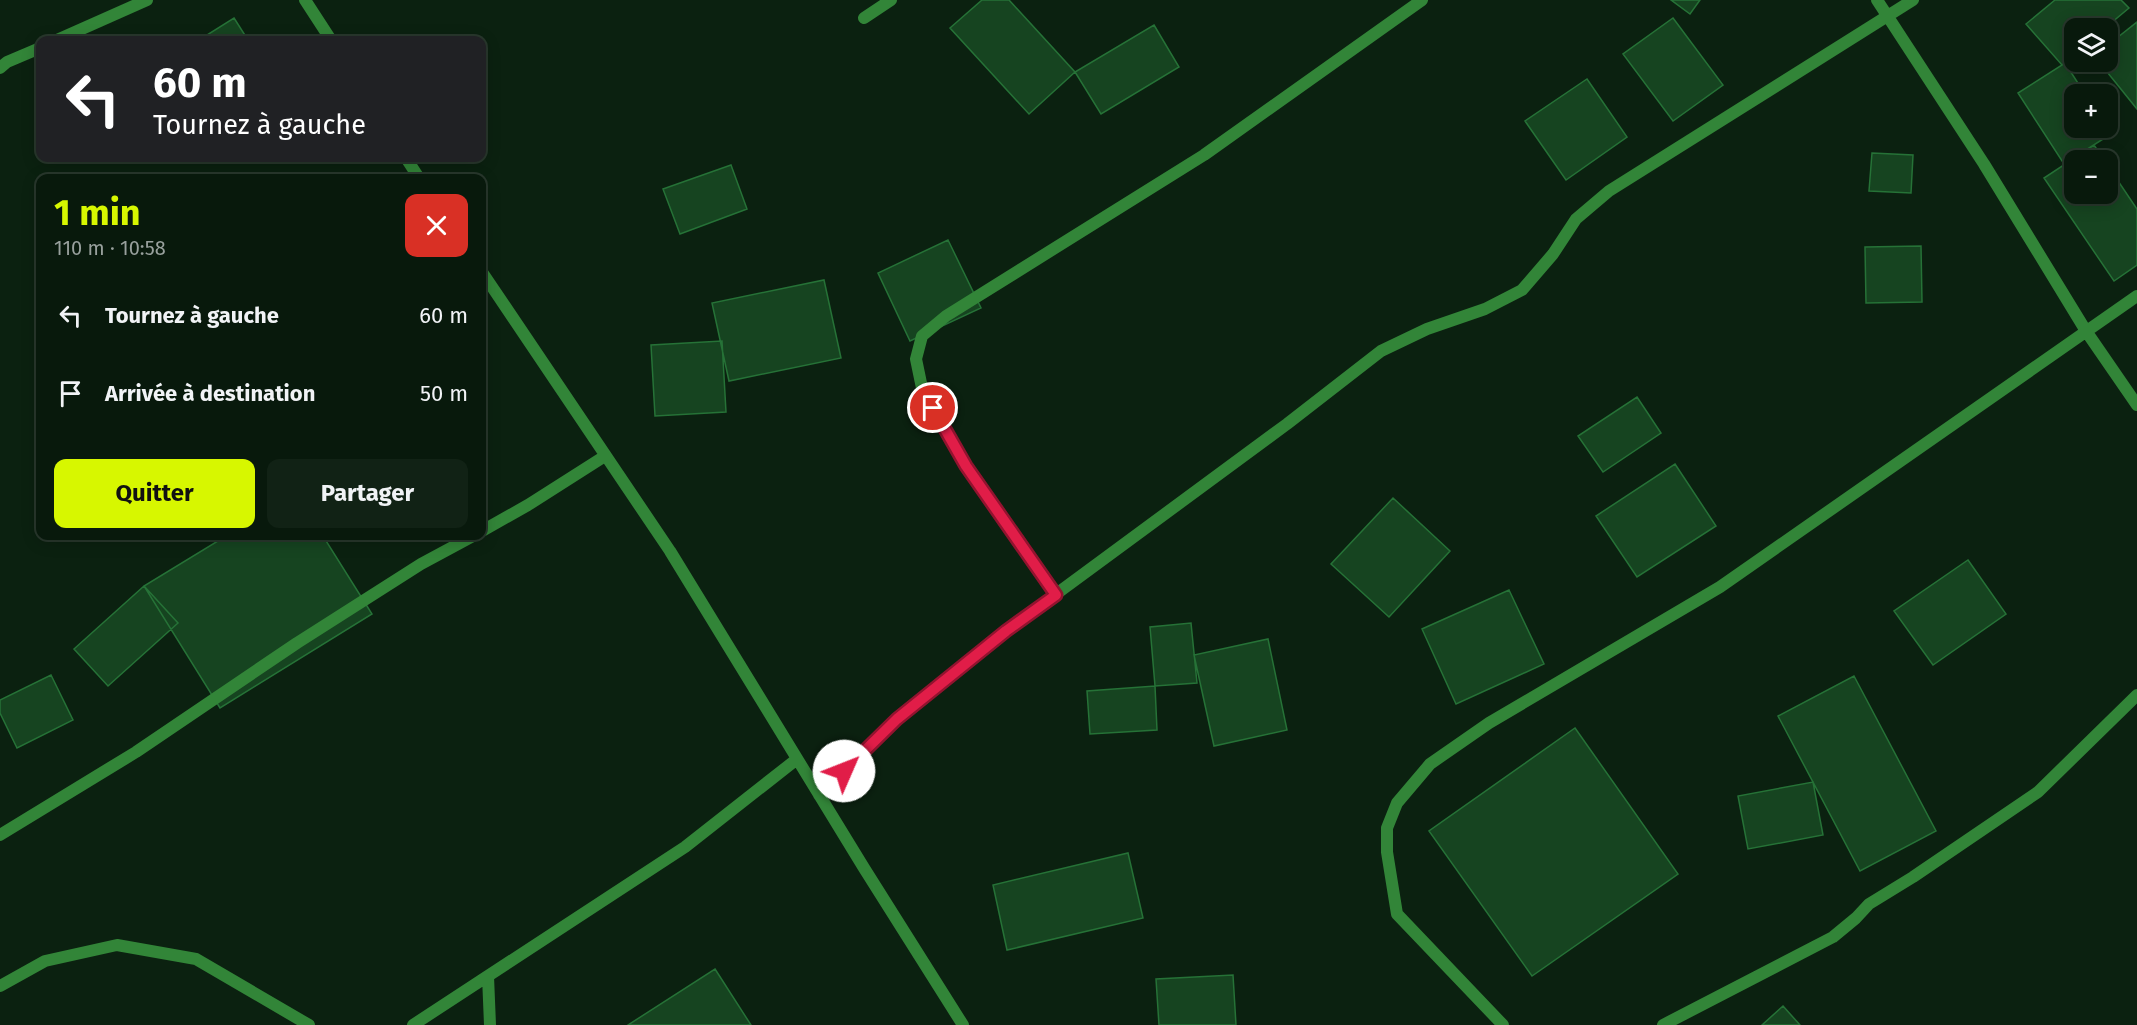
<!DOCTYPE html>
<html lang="fr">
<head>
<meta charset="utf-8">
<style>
	:root { --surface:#08190c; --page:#112215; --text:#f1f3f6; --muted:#98a09d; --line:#29382d; --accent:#d7f700 }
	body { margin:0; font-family:"Fira Sans",sans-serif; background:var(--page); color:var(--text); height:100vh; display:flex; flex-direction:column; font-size:22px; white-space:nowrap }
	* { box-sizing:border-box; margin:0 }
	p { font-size:20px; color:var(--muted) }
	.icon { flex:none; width:33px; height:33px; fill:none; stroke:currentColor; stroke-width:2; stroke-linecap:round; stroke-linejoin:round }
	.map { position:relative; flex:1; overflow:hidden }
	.sheet { position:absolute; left:36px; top:174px; width:450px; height:366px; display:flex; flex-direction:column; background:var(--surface); border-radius:12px; box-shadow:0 3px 15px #0003,0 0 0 2px var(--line) }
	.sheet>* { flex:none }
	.top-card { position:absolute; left:36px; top:36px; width:450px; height:126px; border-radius:12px; box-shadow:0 3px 15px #0003,0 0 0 2px var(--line); background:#202124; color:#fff; overflow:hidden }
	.tools { position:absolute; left:2064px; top:18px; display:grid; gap:12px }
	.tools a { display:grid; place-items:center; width:54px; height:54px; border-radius:12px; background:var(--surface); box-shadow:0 3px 15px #0003,0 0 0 2px var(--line); font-size:30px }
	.pin { position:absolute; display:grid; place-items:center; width:51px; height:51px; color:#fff; margin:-26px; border:3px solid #fff; border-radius:50%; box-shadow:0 2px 6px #0007 }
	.me { position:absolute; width:66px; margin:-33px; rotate:46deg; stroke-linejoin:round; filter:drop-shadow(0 0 4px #0008) }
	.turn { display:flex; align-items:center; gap:21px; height:126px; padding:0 18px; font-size:27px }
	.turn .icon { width:78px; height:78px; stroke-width:2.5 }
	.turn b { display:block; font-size:42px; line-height:51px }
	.round { display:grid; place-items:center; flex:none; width:63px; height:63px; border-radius:12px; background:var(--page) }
	.summary { display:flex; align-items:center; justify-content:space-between; height:102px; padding:0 18px }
	h1 { font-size:36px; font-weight:700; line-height:45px; color:var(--accent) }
	.button { display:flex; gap:12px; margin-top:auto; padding:12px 18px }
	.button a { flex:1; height:69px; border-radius:12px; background:var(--accent); color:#111; font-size:24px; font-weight:700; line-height:69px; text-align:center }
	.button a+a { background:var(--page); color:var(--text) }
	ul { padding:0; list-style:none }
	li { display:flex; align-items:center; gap:18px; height:78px; padding:0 18px }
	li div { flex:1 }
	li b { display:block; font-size:22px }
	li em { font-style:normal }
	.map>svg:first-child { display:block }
	.building { fill:#164420; stroke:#267237; stroke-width:1.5 }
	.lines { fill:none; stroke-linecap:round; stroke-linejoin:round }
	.minor { stroke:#328538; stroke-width:12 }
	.route-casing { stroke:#92132f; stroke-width:15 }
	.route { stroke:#e11d48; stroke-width:10 }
</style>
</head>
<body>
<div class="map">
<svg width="2137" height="1025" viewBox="0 0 2137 1025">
	<rect width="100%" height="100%" fill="#0b2110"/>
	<path class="building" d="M982,0h27l66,72 -46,42 -79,-86z
		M1671,0h29l-10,14z
		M2055,0h66l8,8 -24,20h-31v26l-12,11 -36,-41z
		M234,18l14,22h-49z
		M1673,18l50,67 -50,36 -50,-67z
		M2137,22v87l-38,-47h9v-17z
		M1154,25l25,42 -78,47 -26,-42z
		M2065,63l20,31h-11v34h33l4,6 -47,30 -46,-71z
		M1587,79l40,58 -61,43 -41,-59z
		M2094,145l10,15h-30v34h34v-28l29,43v56l-23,16 -70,-103z
		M1872,153l41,2 -2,38 -42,-2z
		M731,165l16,44 -67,25 -17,-45z
		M948,240l33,68 -71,33 -32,-68z
		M1921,246l1,56 -56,1 -1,-56z
		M824,280l17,78 -112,23 -17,-78z
		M722,341l4,71 -71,4 -4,-71z
		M1637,397l24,36 -58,39 -25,-36z
		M1675,464l41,62 -79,51 -41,-61z
		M1393,498l57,53 -61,66 -58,-53z
		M226,536h97l49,78 -152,94 -76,-122z
		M1968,560l38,54 -73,51 -39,-54z
		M144,586l34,37 -70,63 -34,-37z
		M1509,590l35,74 -88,40 -34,-75z
		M1191,623l6,60 -42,3 -5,-59z
		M1268,639l19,91 -73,16 -20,-91z
		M51,675l22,45 -56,28 -17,-35v-13z
		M1854,676l82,155 -76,40 -82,-155z
		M1155,686l2,44 -67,4 -3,-43z
		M1575,728l103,146 -146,102 -103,-145z
		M1813,782l10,53 -75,14 -10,-53z
		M1128,853l15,65 -136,32 -14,-65z
		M715,969l36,56h-123z
		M1233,975l3,50h-77l-3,-46z
		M1783,1006l17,19h-38z"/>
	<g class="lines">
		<path class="minor" d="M305,0l26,40
			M1877,0l107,164 102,167 51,74
			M864,18l27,-18
			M57,40l90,-40
			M0,68l7,-6 33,-14
			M406,158l13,20
			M482,272l188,279 194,317 99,157
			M482,531l46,-26 77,-49
			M1056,595l-90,-129 -44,-78 -6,-29 6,-23 24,-20 258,-161 218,-155
			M819,795l77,-76 110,-88 281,-207 94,-73 46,-22 58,-20 37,-19 31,-36 23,-35 33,-28 304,-191
			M0,835l136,-83 161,-109 124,-79 52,-28
			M488,976l2,49
			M0,986l45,-25 72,-16 79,14 113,66
			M413,1025l272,-178 112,-88
			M1503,1025l-106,-111 -10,-62v-24l10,-25 33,-39 59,-41 231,-136 417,-291
			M1663,1025l170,-88 23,-19 13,-14 44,-27 125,-85 99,-97"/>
	</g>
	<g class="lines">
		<g class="route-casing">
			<path id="route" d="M844,771l53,-52 109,-88 50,-36 -90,-129 -33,-58"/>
		</g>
		<use href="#route" class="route"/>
	</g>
</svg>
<div class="tools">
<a><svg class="icon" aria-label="layers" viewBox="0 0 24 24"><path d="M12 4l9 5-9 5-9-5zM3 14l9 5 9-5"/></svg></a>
<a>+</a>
<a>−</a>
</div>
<div class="pin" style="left:933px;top:408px;background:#d93025"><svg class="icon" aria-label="arrive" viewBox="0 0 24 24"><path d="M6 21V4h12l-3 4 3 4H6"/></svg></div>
<svg class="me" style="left:844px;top:771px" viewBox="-20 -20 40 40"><circle r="19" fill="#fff"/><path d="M0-13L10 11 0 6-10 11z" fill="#e11d48"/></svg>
<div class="top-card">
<div class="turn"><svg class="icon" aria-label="left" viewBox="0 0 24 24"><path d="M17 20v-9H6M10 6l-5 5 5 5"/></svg><div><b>60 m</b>Tournez à gauche</div></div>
</div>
<section class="sheet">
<div class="summary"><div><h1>1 min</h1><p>110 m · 10:58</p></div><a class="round" style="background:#d93025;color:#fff"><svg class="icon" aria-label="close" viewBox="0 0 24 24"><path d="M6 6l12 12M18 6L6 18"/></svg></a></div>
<ul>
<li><svg class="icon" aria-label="left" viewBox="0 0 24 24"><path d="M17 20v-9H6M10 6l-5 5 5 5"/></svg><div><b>Tournez à gauche</b></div><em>60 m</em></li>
<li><svg class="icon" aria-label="arrive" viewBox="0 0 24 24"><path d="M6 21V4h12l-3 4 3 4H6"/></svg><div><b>Arrivée à destination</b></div><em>50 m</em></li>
</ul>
<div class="button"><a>Quitter</a><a>Partager</a></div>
</section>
</div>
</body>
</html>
